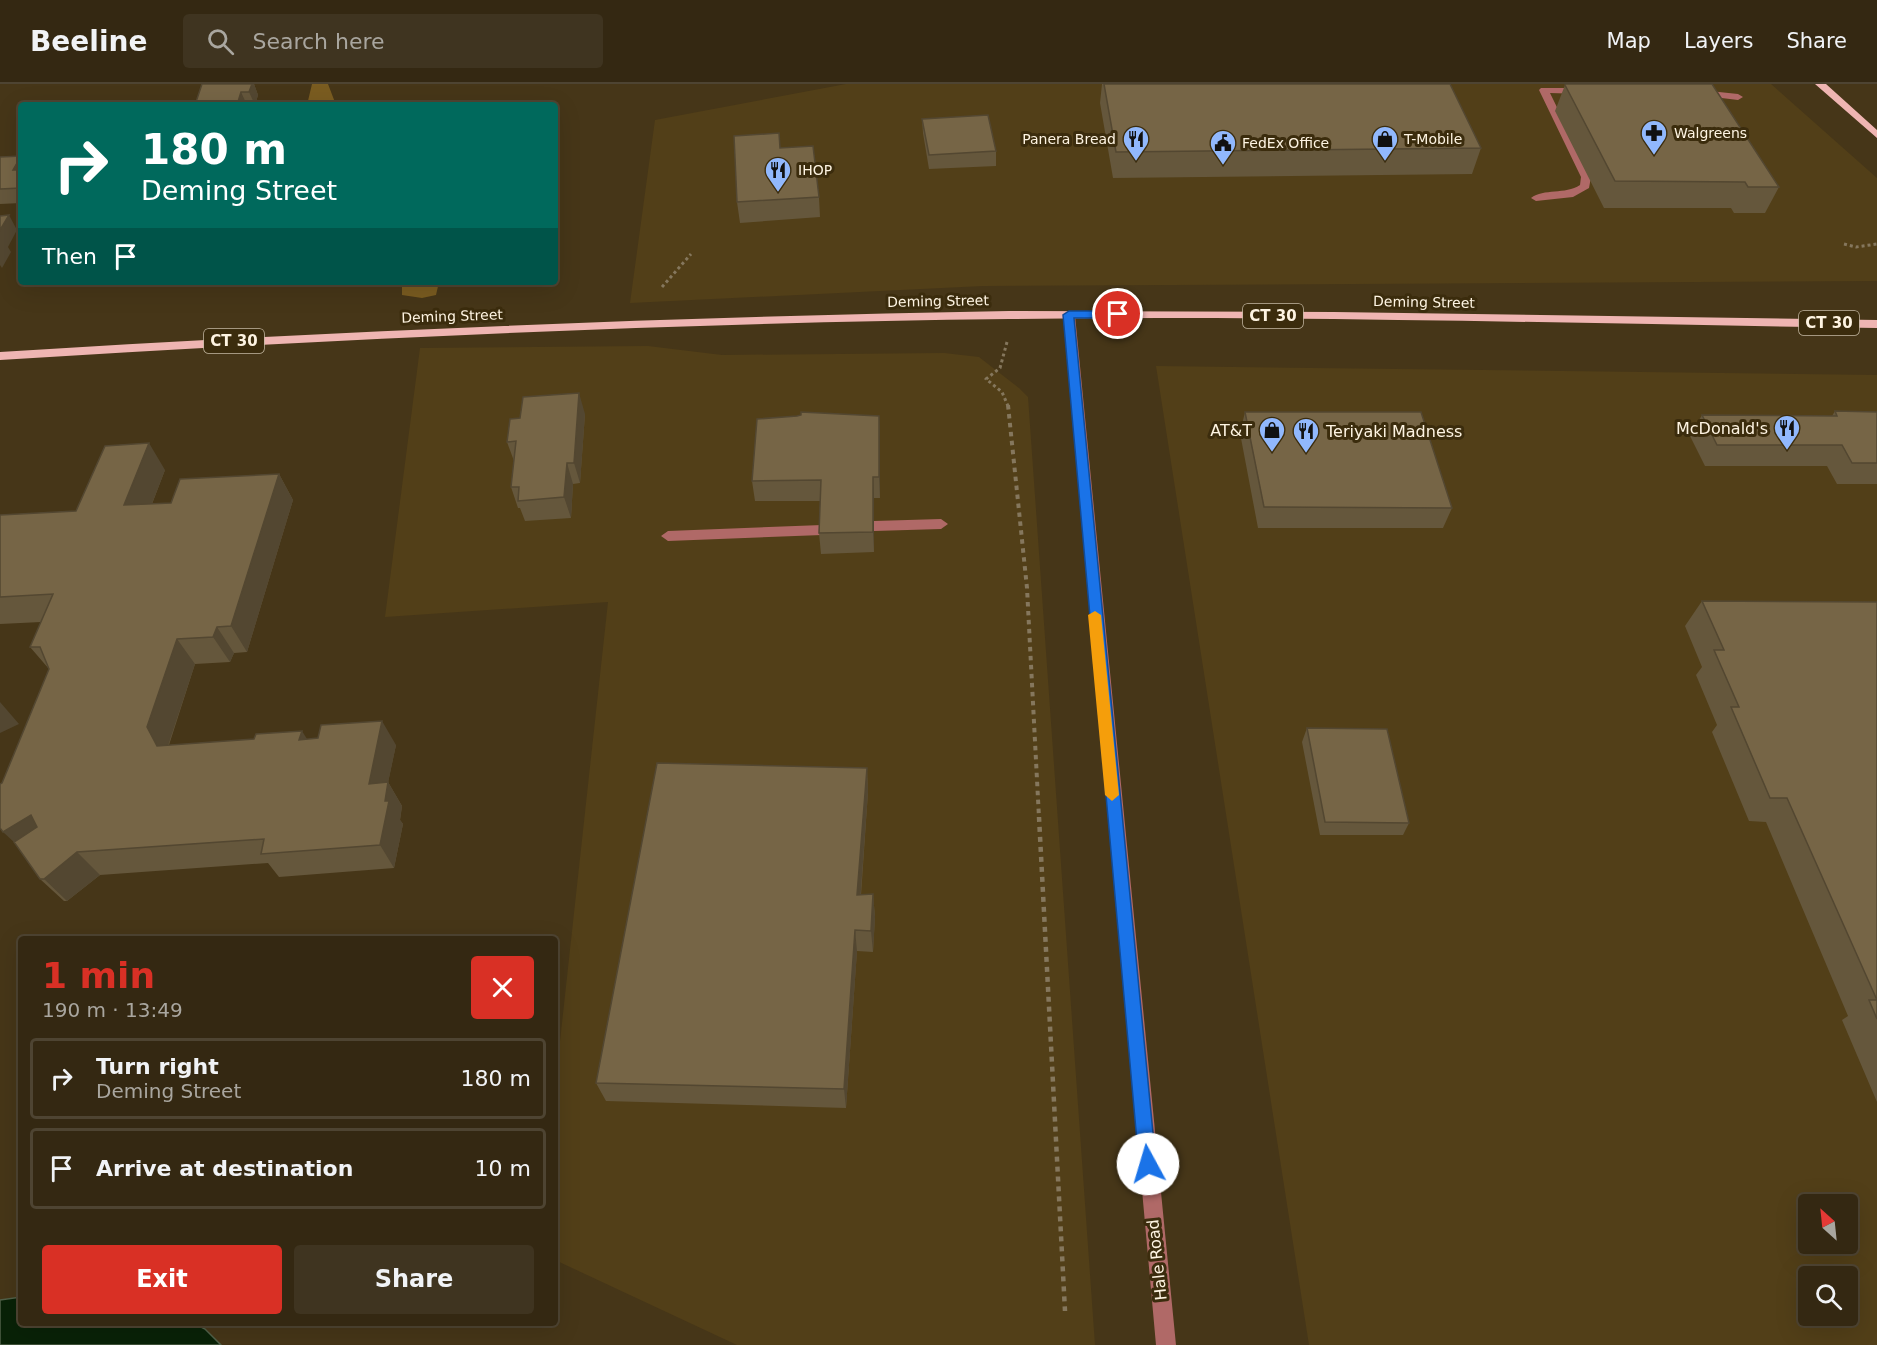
<!DOCTYPE html>
<html lang="en">
<head>
<meta charset="utf-8">
<style>
	:root { --surface:#342812; --page:#3f3420; --text:#f1f3f6; --muted:#a9a69f; --line:#4e4432; --accent:#d93025 }
	body { margin:0; font-family:"DejaVu Sans",sans-serif; background:var(--page); color:var(--text); height:100vh; display:flex; flex-direction:column; font-size:22px; white-space:nowrap }
	* { box-sizing:border-box; margin:0 }
	p { font-size:20px; color:var(--muted) }
	.icon { flex:none; width:33px; height:33px; fill:none; stroke:currentColor; stroke-width:2; stroke-linecap:round; stroke-linejoin:round }
	.map { position:relative; flex:1; overflow:hidden }
	.drawer { position:absolute; left:18px; top:852px; width:540px; height:390px; display:flex; flex-direction:column; background:var(--surface); border-radius:6px; box-shadow:0 6px 24px #0002,0 0 0 2px var(--line) }
	.drawer>* { flex:none }
	.top-card { position:absolute; left:18px; top:18px; width:540px; height:183px; border-radius:6px; box-shadow:0 6px 24px #0002,0 0 0 2px var(--line); background:#00695c; color:#fff; overflow:hidden }
	.needle { width:39px; rotate:333deg }
	.fabs { position:absolute; left:1798px; top:1110px; display:grid; gap:12px }
	.fabs a { display:grid; place-items:center; width:60px; height:60px; border-radius:6px; background:var(--surface); box-shadow:0 6px 24px #0002,0 0 0 2px var(--line); font-size:30px }
	.pin { position:absolute; display:grid; place-items:center; width:51px; height:51px; color:#fff; margin:-26px; border:3px solid #fff; border-radius:50%; box-shadow:0 2px 6px #0007 }
	.me { position:absolute; width:66px; margin:-33px; rotate:354deg; stroke-linejoin:round; filter:drop-shadow(0 0 4px #0008) }
	.turn { display:flex; align-items:center; gap:21px; height:126px; padding:0 24px; font-size:27px }
	.turn .icon { width:78px; height:78px; stroke-width:2.5 }
	.turn b { display:block; font-size:42px; line-height:51px }
	.then { display:flex; align-items:center; height:57px; padding:0 24px; background:#0003; gap:12px; font-size:22px }
	.round { display:grid; place-items:center; flex:none; width:63px; height:63px; border-radius:6px; background:var(--page) }
	.summary { display:flex; align-items:center; justify-content:space-between; height:102px; padding:0 24px }
	h1 { font-size:36px; font-weight:800; line-height:45px; color:var(--accent) }
	.action { display:flex; gap:12px; margin-top:auto; padding:12px 24px }
	.action a { flex:1; height:69px; border-radius:6px; background:var(--accent); color:#fff; font-size:24px; font-weight:800; line-height:69px; text-align:center }
	.action a+a { background:var(--page); color:var(--text) }
	ul { padding:0; list-style:none }
	li { display:flex; align-items:center; gap:18px; height:81px; margin:0 12px 9px; padding:0 12px; border:3px solid var(--line); border-radius:6px }
	li div { flex:1 }
	li b { display:block; font-size:22px }
	li em { font-style:normal }
	header { display:flex; align-items:center; gap:36px; box-sizing:border-box; height:84px; padding:0 30px; background:var(--surface); border-bottom:2px solid var(--line) }
	header strong { font-size:28px }
	nav { display:flex; gap:33px; margin-inline-start:auto; font-size:21px }
	.search { width:420px; height:54px; background:var(--page); display:flex; align-items:center; gap:15px; box-sizing:border-box; padding:0 21px; border-radius:6px; color:var(--muted); font-size:22px }
	.map>svg:first-child { display:block }
	.built { fill:#523f18; fill-rule:evenodd }
	.forest { fill:#7a5c20 }
	.water { fill:#092207; stroke:#526149; stroke-width:1.5 }
	.lines { fill:none; stroke-linecap:round; stroke-linejoin:round }
	.path-far2 { stroke:#85775d; stroke-width:3; stroke-dasharray:3 3; stroke-linecap:butt }
	.path-far1 { stroke:#85775d; stroke-width:4; stroke-dasharray:4.5 4.5; stroke-linecap:butt }
	.path { stroke:#85775d; stroke-width:4.5; stroke-dasharray:5 5; stroke-linecap:butt }
	.minor { fill:#b06967; fill-rule:evenodd }
	.major { fill:#efb5b2; fill-rule:evenodd }
	.wall { fill:#65573c }
	.shaded-wall { fill:#534731 }
	.building { fill:#766546; stroke:#534731; stroke-width:1.5 }
	.route { fill:#1a73e8; stroke:#114b97; stroke-width:1.5 }
	.slow { fill:#f59e0b }
	.labels { text-anchor:middle; dominant-baseline:central; stroke-width:6; stroke-linejoin:round; paint-order:stroke }
	.far-poi-label { font-size:14px; fill:#fef4e2; stroke:#3b2c0d; text-anchor:start }
	.far-street-label { font-size:14px; fill:#fef4e2; stroke:#3b2c0d }
	.shield { fill:#3b2c0d; stroke:#c4b8a2; stroke-width:1.5 }
	.shield-label { font-size:15px; font-weight:bold; fill:#fef4e2 }
	.poi-label { font-size:16px; fill:#fef4e2; stroke:#3b2c0d; text-anchor:end }
	.street-label { font-size:16px; fill:#fef4e2; stroke:#3b2c0d }
</style>
</head>
<body>
<header>
<strong>Beeline</strong>
<div class="search"><svg class="icon" aria-label="search" viewBox="0 0 24 24"><circle cx="10" cy="10" r="6"/><path d="M15 15l6 6"/></svg>Search here</div>
<nav><a>Map</a><a>Layers</a><a>Share</a></nav>
</header>
<div class="map">
<svg width="1877" height="1261" viewBox="0 0 1877 1261">
	<rect width="100%" height="100%" fill="#463618"/>
	<path class="built" d="M846,0h925l106,94v103l-894,5 -353,17 25,-183z
		M648,262l74,9 222,-2 35,4 40,31 9,9 67,948h-358l-182,-85v-173l53,-485 -223,15 35,-269z
		M1156,282l721,9v970h-568zM1809,1120h39v40h-39zM1809,1192h39v40h-39z"/>
	<path class="forest" d="M312,0h16l8,21h-29z
		M402,198h37l-3,13 -14,3 -20,-3z"/>
	<path class="water" d="M21,1213v26h172l12,6 16,16h-221v-45z"/>
	<g class="lines">
		<path class="path-far2" d="M1844,160l12,3 21,-3
			M662,203l29,-33
			M1007,258l-7,26 -14,11 16,13 6,14"/>
		<path class="path-far1" d="M1008,321l19,183 12,230"/>
		<path class="path" d="M1039,733l26,494"/>
		<path class="minor" d="M1541,4h42l5,3 -5,3 -33,-1 41,84 -2,11 -16,9 -37,4 -5,-3c13,-10 34,-3 49,-13l1,-8 -42,-87z
			M1700,6l38,4 5,3 -5,3 -41,-5 -2,-2z
			M1069,227l6,4 101,1030h-20l-93,-1030z
			M941,435l7,5 -7,5 -67,2 -7,-5 7,-5z
			M822,441l7,5 -7,5 -154,6 -7,-5 7,-5z"/>
		<path class="major" d="M1815,0h11l51,46v8z
			M1009,227l325,1 543,8v8c-289,-4 -579,-13 -868,-9 -337,4 -673,20 -1009,41v-8c336,-21 672,-35 1009,-41z"/>
	</g>
	<path class="wall" d="M209,0h45l4,11 -3,10h-60z
		M1102,0h348l31,64 -9,26 -359,4 -13,-75z
		M1565,1l214,102 -14,26h-31l-3,-5h-127l-49,-97z
		M922,35l74,32v15l-67,3 -6,-36z
		M780,64l39,49 1,20 -80,6 -3,-21z
		M21,72v47l-21,1v-47z
		M1835,327l42,1v72h-40l-10,-18h-122l-15,-30 12,-21 130,1z
		M1245,328l207,96 -9,20h-185l-18,-95z
		M585,330l-5,69 -7,1 -2,34 -46,3 -5,-13h-2l-7,-21 3,-26 -7,-19z
		M801,331l78,1 1,21v61h-6v54l-53,2 -2,-21 1,-32h-65l-3,-20 45,-65z
		M165,386l-13,34 19,-1 108,-29 14,26 -46,152 -13,1 -4,9 -35,2 -26,81 138,-6 89,6 -8,37 14,24 -2,14 3,4 -9,44 -115,9 -11,-14 -168,12 -33,26h-3l-24,-22 -38,-96 47,-114 -19,-22 11,-25 -41,2v-109l76,-4z
		M1702,517l175,1v500l-35,-82 6,-4 -82,-194 -17,-1 -37,-89 5,-7 -21,-50 6,-8 -17,-41z
		M1307,644l102,95 -6,12h-83l-18,-93z
		M867,684l1,24 -7,103 12,-1 2,23 -2,35 -16,-1 -11,157 -240,-7 -10,-18z"/>
	<path class="shaded-wall" d="M252,0h2l4,11 -3,10 -6,-13z
		M241,8l6,13h-10z
		M21,74v25l-8,-13z
		M9,131l8,15 -9,17 3,5 -9,16 -2,-3v-35z
		M579,309l6,21 -5,69 -6,-20z
		M879,332l1,21v61l-1,-21z
		M149,359l16,27 -24,62 -17,-27z
		M567,379l6,21 -2,34 -7,-21z
		M279,390l14,26 -46,152 -16,-26z
		M873,393l1,21v54l-1,-20z
		M217,543l17,26 -4,9 -17,-25z
		M177,555l18,25 -29,88 -9,-6 -10,-19z
		M0,618l19,22 -19,9z
		M382,637l14,24 -13,62 -14,-23z
		M302,647l15,24 -18,-15z
		M867,684l1,24 -9,125 -2,-22z
		M388,698l14,24 -2,14 3,4 -9,44 -14,-23 5,-44z
		M31,731l24,24 -27,16 -25,-23z
		M77,768l23,23 -33,26 -23,-22z
		M873,810l2,23 -2,35 -2,-21z
		M855,846l2,21 -11,157 -2,-19z"/>
	<path class="building" d="M202,0h50l-3,8h-8l-4,13h-42z
		M1104,0h346l31,64 -365,4z
		M1566,0h146l67,103h-31l-3,-5 -130,-1 -50,-96z
		M988,31l8,36 -67,4 -7,-36z
		M779,49l1,15 33,-2 6,51 -82,5 -3,-66z
		M21,72l-8,14h8v18l-21,1v-32z
		M9,131l-9,15v-14z
		M579,309l-5,70h-7l-3,34 -46,4 1,-14h-8l5,-46 -9,1 3,-23 10,-1 3,-21z
		M1835,327l42,1v51h-25l-10,-18h-125l-15,-30 135,1z
		M801,328l78,4v61h-6v55l-54,1 2,-53 -69,1 5,-62 40,-3 4,-1z
		M1245,328h176l31,96 -188,-1z
		M149,359l-25,62 47,-2 9,-24 99,-5 -48,152 -14,1 -4,10 -36,2 -30,88 10,19 97,-7 2,-5 46,-3 -3,9 19,-2 3,-13 61,-4 -13,63 19,-2 -3,19h4l-9,44 -119,9 3,-15 -187,13 -33,27h-4l-26,-37 23,-15 -6,-12 -28,17 -3,-4v-44l2,-1 47,-114 -9,-22h-10l23,-53 -53,3v-82l76,-4 29,-65z
		M1702,517l175,1v417l-8,-19h8l-90,-202h-17l-39,-91h8l-25,-57h10z
		M1307,644l80,1 22,94 -84,-1z
		M657,679l210,5 -10,127 16,-1 -2,37 -16,-1 -11,159 -248,-6z"/>
	<path class="route" d="M1069,227h49l6,3 -6,4h-44l82,846 -2,6 -6,3 -7,-3 -2,-6 -76,-849z"/>
	<path class="slow" d="M1095,527l6,4 18,180 -7,6 -7,-6 -17,-180z"/>
	<defs>
		<g id="pharmacy-pin" transform="scale(1.35)"><path d="M0 17L-7.5 6A9.5 9.5 0 1 1 7.5 6Z" fill="#91b8fd" stroke="#3b2c0d"/><path d="M-2-6h4v4h4v4h-4v4h-4v-4h-4v-4h4Z" fill="#111"/></g>
		<g id="restaurant-pin" transform="scale(1.35)"><path d="M0 17L-7.5 6A9.5 9.5 0 1 1 7.5 6Z" fill="#91b8fd" stroke="#3b2c0d"/><path d="M-5-6h1v4h1v-4h1v4h1v-4h1v5L-1.5 .5V6h-2V.5L-5-1ZM5-6V6H3V1.5H1.5Q1.5-4 5-6Z" fill="#111"/></g>
		<g id="shop-pin" transform="scale(1.35)"><path d="M0 17L-7.5 6A9.5 9.5 0 1 1 7.5 6Z" fill="#91b8fd" stroke="#3b2c0d"/><path d="M-5-2.5h2.3a2.7 3.5 0 0 1 5.4 0H5L5.5 6h-11ZM-1.5-2.5h3a1.5 2.3 0 0 0-3 0Z" fill="#111"/></g>
		<g id="civic-pin" transform="scale(1.35)"><path d="M0 17L-7.5 6A9.5 9.5 0 1 1 7.5 6Z" fill="#91b8fd" stroke="#3b2c0d"/><path d="M-.6-6.5H3V-4.5H.6V-3L4-1V1h2V6H-6V1h2V-1L-.6-3ZM-1.2 2.5V6h2.4V2.5Z" fill="#111"/></g>
	</defs>
	<g fill-rule="evenodd">
		<use href="#pharmacy-pin" x="1654" y="49"/>
		<use href="#restaurant-pin" x="1136" y="55"/>
		<use href="#shop-pin" x="1385" y="55"/>
		<use href="#civic-pin" x="1223" y="59"/>
		<use href="#restaurant-pin" x="778" y="86"/>
		<use href="#restaurant-pin" x="1787" y="344"/>
		<use href="#shop-pin" x="1272" y="346"/>
		<use href="#restaurant-pin" x="1306" y="347"/>
	</g>
	<g class="labels">
		<g class="far-poi-label">
			<text x="1674" y="49">Walgreens</text>
			<text x="1116" y="55" text-anchor="end">Panera Bread</text>
			<text x="1404" y="55">T-Mobile</text>
			<text x="1242" y="59">FedEx Office</text>
			<text x="798" y="86">IHOP</text>
		</g>
		<g class="far-street-label">
			<text transform="translate(938 217) rotate(-1)">Deming Street</text>
			<text transform="translate(1424 218) rotate(1)">Deming Street</text>
			<text transform="translate(452 232) rotate(-2)">Deming Street</text>
		</g>
		<g class="shield">
			<rect x="1243" y="220" width="60" height="24" rx="4.5"/>
			<rect x="1799" y="227" width="60" height="24" rx="4.5"/>
			<rect x="204" y="245" width="60" height="24" rx="4.5"/>
		</g>
		<g class="shield-label">
			<text x="1273" y="232">CT 30</text>
			<text x="1829" y="239">CT 30</text>
			<text x="234" y="257">CT 30</text>
		</g>
		<g class="poi-label">
			<text x="1768" y="344">McDonald's</text>
			<text x="1252" y="346">AT&amp;T</text>
			<text x="1326" y="347" text-anchor="start">Teriyaki Madness</text>
		</g>
		<g class="street-label">
			<text transform="translate(1157 1176) rotate(-96)">Hale Road</text>
		</g>
	</g>
</svg>
<div class="fabs">
<a><svg class="needle" viewBox="-14 -14 28 28"><path d="M0-13l5 13h-10z" fill="#e53935"/><path d="M0 13l5-13h-10z" fill="#a9a69f"/></svg></a>
<a><svg class="icon" aria-label="search" viewBox="0 0 24 24"><circle cx="10" cy="10" r="6"/><path d="M15 15l6 6"/></svg></a>
</div>
<div class="pin" style="left:1118px;top:230px;background:#d93025"><svg class="icon" aria-label="arrive" viewBox="0 0 24 24"><path d="M6 21V4h12l-3 4 3 4H6"/></svg></div>
<svg class="me" style="left:1148px;top:1080px" viewBox="-20 -20 40 40"><circle r="19" fill="#fff"/><path d="M0-13L10 11 0 6-10 11z" fill="#1a73e8"/></svg>
<div class="top-card">
<div class="turn"><svg class="icon" aria-label="right" viewBox="0 0 24 24"><path d="M7 20v-9h11M14 6l5 5-5 5"/></svg><div><b>180 m</b>Deming Street</div></div>
<div class="then">Then<svg class="icon" aria-label="arrive" viewBox="0 0 24 24"><path d="M6 21V4h12l-3 4 3 4H6"/></svg></div>
</div>
<section class="drawer">
<div class="summary"><div><h1>1 min</h1><p>190 m · 13:49</p></div><a class="round" style="background:#d93025;color:#fff"><svg class="icon" aria-label="close" viewBox="0 0 24 24"><path d="M6 6l12 12M18 6L6 18"/></svg></a></div>
<ul>
<li><svg class="icon" aria-label="right" viewBox="0 0 24 24"><path d="M7 20v-9h11M14 6l5 5-5 5"/></svg><div><b>Turn right</b><p>Deming Street</p></div><em>180 m</em></li>
<li><svg class="icon" aria-label="arrive" viewBox="0 0 24 24"><path d="M6 21V4h12l-3 4 3 4H6"/></svg><div><b>Arrive at destination</b></div><em>10 m</em></li>
</ul>
<div class="action"><a>Exit</a><a>Share</a></div>
</section>
</div>
</body>
</html>
